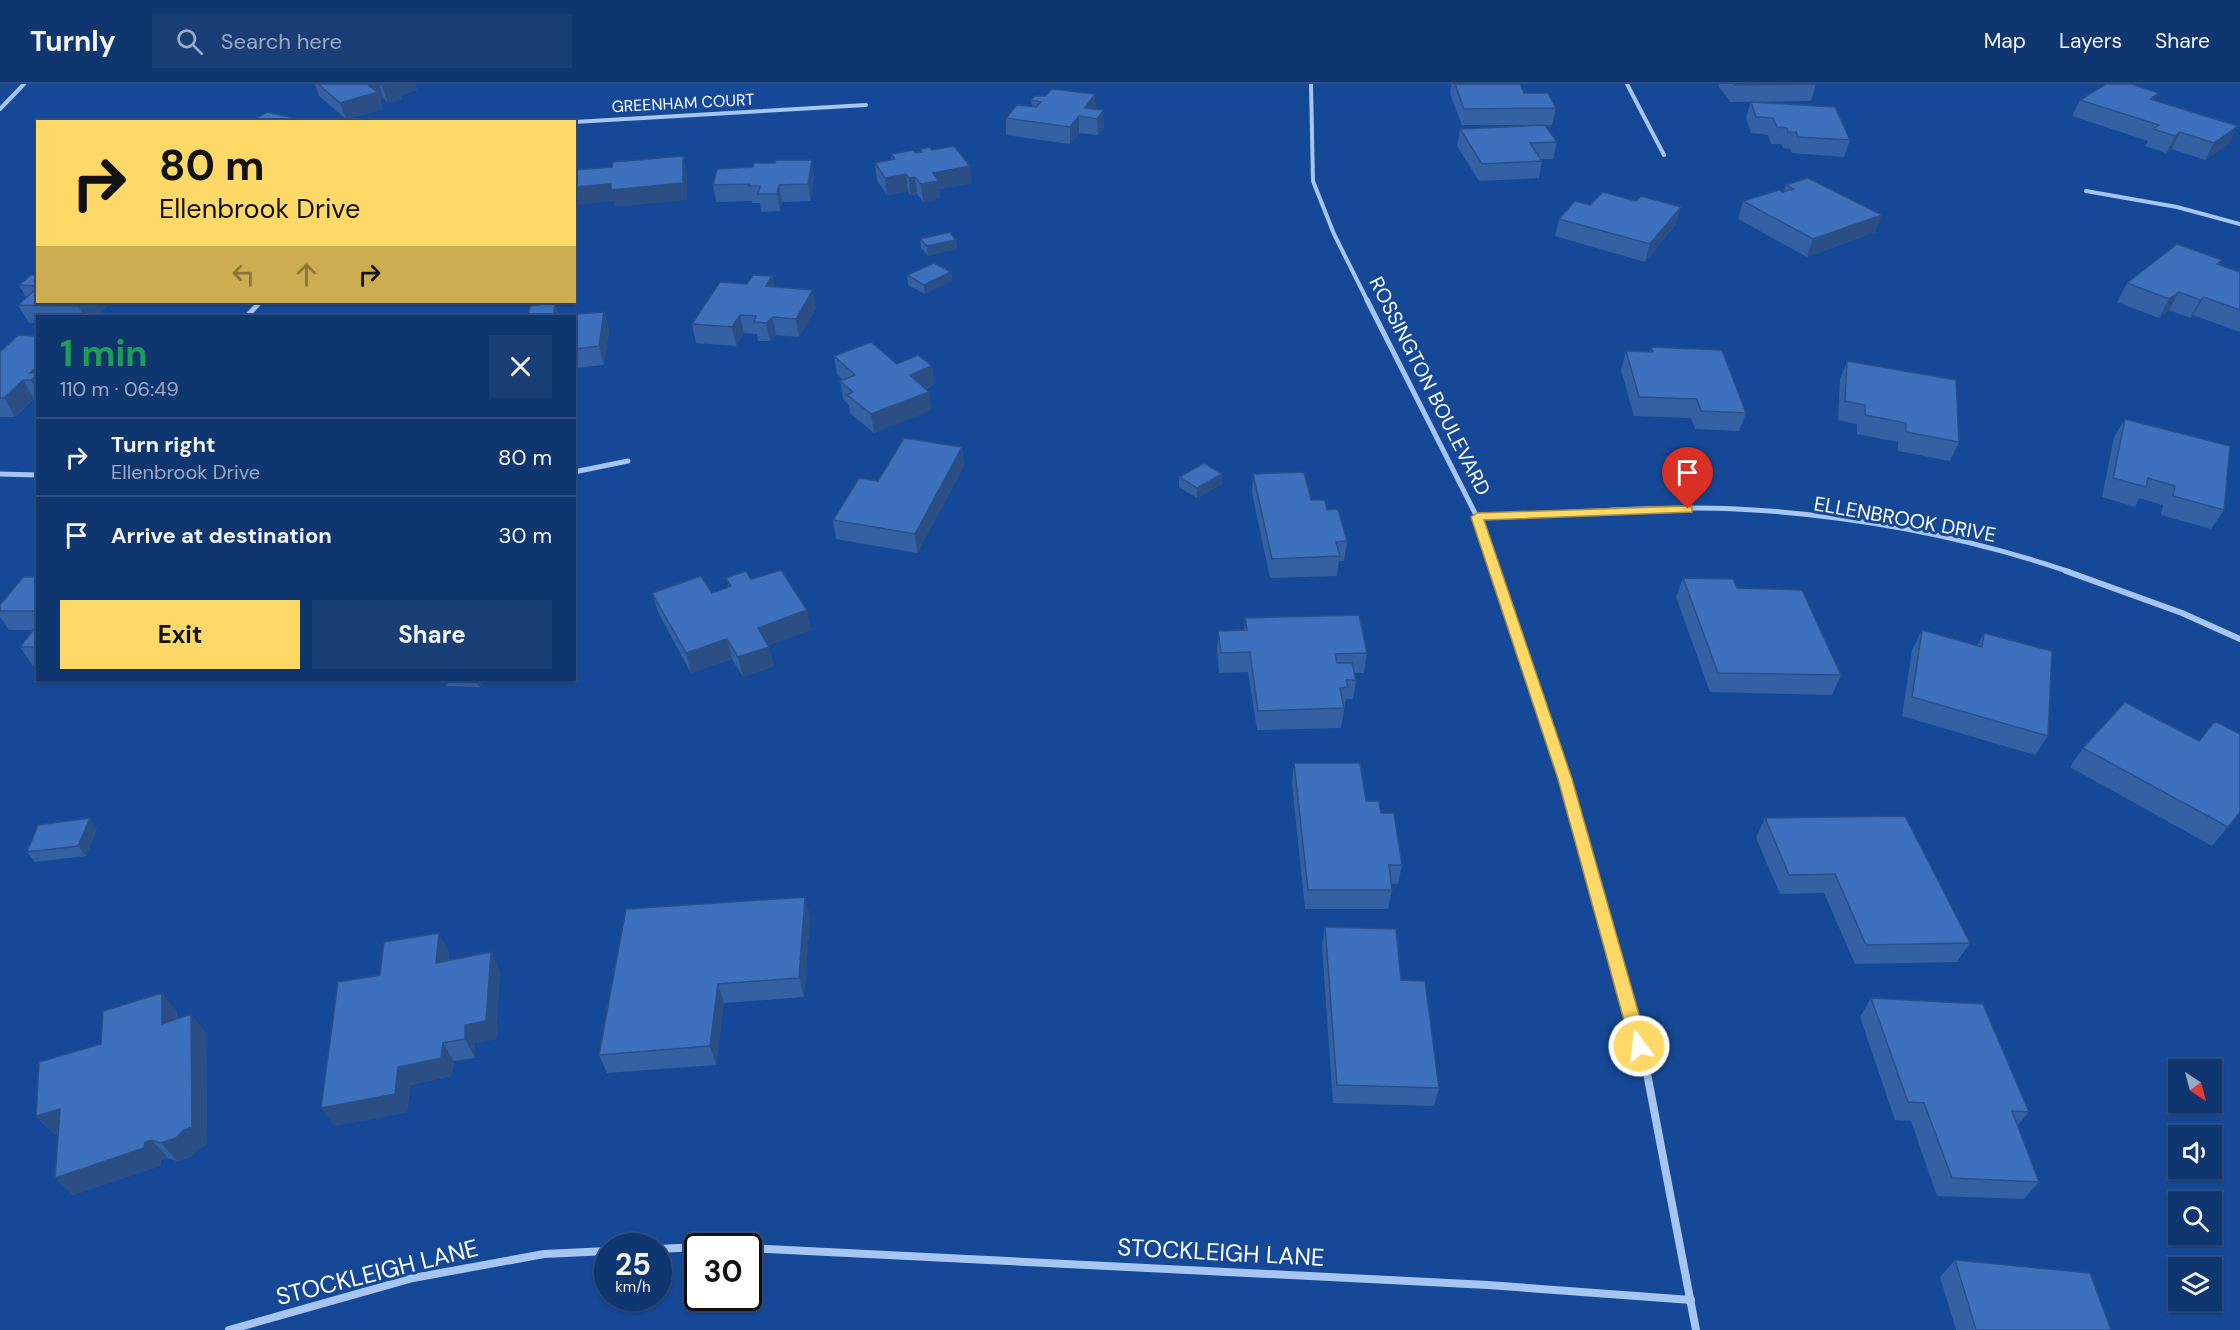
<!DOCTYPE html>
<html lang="en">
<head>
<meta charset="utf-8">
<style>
	:root { --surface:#103670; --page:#193e75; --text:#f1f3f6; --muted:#9cabc3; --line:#305083; --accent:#ffd967 }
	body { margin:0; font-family:"DM Sans",sans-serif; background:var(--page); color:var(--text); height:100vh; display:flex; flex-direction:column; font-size:22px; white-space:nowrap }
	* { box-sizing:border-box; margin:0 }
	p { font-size:20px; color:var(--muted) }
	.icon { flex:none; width:33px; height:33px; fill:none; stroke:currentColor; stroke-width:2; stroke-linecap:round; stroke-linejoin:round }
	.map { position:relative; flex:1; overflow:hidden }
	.details { position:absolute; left:36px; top:231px; width:540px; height:366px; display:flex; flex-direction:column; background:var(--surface); border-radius:0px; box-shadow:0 2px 4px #0004,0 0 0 2px var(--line) }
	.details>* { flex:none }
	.hud { position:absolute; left:36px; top:36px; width:540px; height:183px; border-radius:0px; box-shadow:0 2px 4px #0004,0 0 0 2px var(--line); background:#ffd967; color:#111; overflow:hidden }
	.needle { width:39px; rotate:144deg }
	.tools { position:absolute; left:2168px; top:975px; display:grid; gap:12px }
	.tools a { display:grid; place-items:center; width:54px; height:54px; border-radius:0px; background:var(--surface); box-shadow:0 2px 4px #0004,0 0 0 2px var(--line); font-size:30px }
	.speed { position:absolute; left:594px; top:1149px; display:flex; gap:12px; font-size:30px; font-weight:700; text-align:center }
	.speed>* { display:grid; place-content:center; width:78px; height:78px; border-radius:50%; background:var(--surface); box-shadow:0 2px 4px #0004,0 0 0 2px var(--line); line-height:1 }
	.speed small { font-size:15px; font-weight:400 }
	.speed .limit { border:3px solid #111; border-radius:9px; background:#fff; color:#111 }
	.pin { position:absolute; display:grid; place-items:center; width:51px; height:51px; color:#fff; margin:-62px -26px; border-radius:50% 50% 50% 0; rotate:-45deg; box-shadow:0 0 6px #0007 }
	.pin .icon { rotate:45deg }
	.me { position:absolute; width:66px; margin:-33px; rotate:345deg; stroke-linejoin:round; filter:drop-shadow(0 0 4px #0008) }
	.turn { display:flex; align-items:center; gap:21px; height:126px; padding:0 24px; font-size:27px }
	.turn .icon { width:78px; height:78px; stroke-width:2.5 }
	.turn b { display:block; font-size:42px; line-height:51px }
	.lanes { display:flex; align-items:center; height:57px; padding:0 24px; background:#0003; justify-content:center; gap:30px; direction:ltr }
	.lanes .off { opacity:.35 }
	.round { display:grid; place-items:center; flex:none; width:63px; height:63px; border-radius:0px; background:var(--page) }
	.head { display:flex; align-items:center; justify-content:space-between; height:102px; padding:0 24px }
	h1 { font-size:36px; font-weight:700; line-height:45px; color:#1e9e55 }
	.primary-button { display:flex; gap:12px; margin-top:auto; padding:12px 24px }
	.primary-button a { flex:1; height:69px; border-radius:0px; background:var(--accent); color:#111; font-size:24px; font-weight:700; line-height:69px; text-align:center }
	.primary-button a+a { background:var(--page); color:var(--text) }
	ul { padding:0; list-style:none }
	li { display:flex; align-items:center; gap:18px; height:78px; padding:0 24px; border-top:2px solid var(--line) }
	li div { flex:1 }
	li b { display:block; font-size:22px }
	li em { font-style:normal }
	header { display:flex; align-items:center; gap:36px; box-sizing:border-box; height:84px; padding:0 30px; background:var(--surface); border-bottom:2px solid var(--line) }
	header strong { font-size:28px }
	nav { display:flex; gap:33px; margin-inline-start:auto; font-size:21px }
	.search { width:420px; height:54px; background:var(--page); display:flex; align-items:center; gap:15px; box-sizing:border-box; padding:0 21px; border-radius:0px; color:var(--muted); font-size:22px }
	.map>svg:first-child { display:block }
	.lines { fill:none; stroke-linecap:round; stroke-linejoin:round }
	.street-far3 { stroke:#a6c5f2; stroke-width:4 }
	.street-far2 { stroke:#a6c5f2; stroke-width:5 }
	.street-far1 { stroke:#a6c5f2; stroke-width:6 }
	.street { stroke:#a6c5f2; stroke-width:8 }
	.wall { fill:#3461a3 }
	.shaded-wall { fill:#2b4f85 }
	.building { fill:#3d71be; stroke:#2b4f85; stroke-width:1.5 }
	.route { fill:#ffd967; stroke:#a68d43; stroke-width:1.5 }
	.labels { text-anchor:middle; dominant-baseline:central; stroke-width:6; stroke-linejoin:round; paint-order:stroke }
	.far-street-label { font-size:16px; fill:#fff; stroke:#154896 }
	.street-label { font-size:20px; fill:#fff; stroke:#154896 }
	.near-street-label { font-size:24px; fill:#fff; stroke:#154896 }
</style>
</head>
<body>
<header>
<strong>Turnly</strong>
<div class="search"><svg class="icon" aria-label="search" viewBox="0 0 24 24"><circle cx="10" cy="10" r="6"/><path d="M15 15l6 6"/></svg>Search here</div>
<nav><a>Map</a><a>Layers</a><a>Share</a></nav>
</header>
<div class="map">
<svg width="2240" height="1246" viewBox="0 0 2240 1246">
	<rect width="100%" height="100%" fill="#154896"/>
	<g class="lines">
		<path class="street-far3" d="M1311,0l2,97 21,53 34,68
			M1627,0l37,71
			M0,25l24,-25
			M574,38l292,-17
			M2086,107l91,16 63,17"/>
		<path class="street-far2" d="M1367,216l110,217 18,55
			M247,232l13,-14
			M574,388l54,-11
			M0,390l38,1
			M1477,433c85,-3 175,-12 259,-8 112,5 228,27 334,63"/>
		<path class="street-far1" d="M1495,487l70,208 37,131
			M2066,487l116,42 58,26"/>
		<path class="street" d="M1601,824l45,160 50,262
			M702,1162h14
			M748,1164l740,37 203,15
			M658,1165l40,-2
			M229,1246l184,-52 131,-24 64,-3"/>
	</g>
	<path class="wall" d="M315,0h100l2,5 -16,7 1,3 -14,4 -4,-4 -4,1 3,9 -37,10 -27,-23z
		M1451,0h69l4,9 32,15 -4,17h-90l-12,-31z
		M1719,0h97l-5,17 -80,1 -13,-16z
		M1095,10v15l9,1v17l-6,8 -19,-2 -9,11 -64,-9v-17l26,-12 -1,-6 14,-4z
		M2080,16h76l73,43 -24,17 -33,-11 -6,4 -21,-7 3,-5 -76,-25z
		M1751,18l99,38 -6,17 -52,-4 -2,-4 -7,-1 -2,-4h-10l-3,-9 -17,-2 -5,-15z
		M1460,45l97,13 -4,17h-12l1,2 -3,17 -60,3 -22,-35z
		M920,65l12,1 40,33 -33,6 1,9 -17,4 -6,-8 -7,1 -2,-4 -21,4 -10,-15 -2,-17 17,-3 -1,-6 25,-1 4,-1z
		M814,93l-4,24 -28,1 -2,9 -19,1 -1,-9h-8v-2l-36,1 -3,-17z
		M1786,101l89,47 -68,25 -69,-38 5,-18 41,-9z
		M1590,121l86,19 -31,38 -90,-26 4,-17z
		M920,155l36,1 1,9 -29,7 -7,-8z
		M2222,176l-3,5 21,7v60l-47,-17 -3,3 -21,-8 -10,8 -42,-16 10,-19z
		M951,188l1,9 -27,13 -17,-9 -1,-10z
		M38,191v27l73,1 -14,13h-59v7h-9l-11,-18 8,-8 -7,-12z
		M772,192l2,11 42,21 -17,29 -23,-2 -6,6h-12l-1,-7 -13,-1 -8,13 -40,-3 -4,-19 55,-40z
		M555,219l4,12 45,-3 5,18 -5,35 -30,3v-52h-46l2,-10z
		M38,252v63l-4,-1 -19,19h-15v-65z
		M1651,263l95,66 -7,18 -44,-2 -4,-11 -57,-2 -13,-46 5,-19 24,1z
		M834,272l63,8 35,2 2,19 -8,4 5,21 -57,23 -24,-20 -1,-8 -6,-6 -3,-18 3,-1 -6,-6z
		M1847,277l112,81 -9,19 -52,-10v-9l-41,-8v-10l-19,-4 2,-41z
		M2125,335l99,91 -13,19 -50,-14 2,-10 -24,-7 -4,9 -33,-10 12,-60z
		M962,363l2,19 -47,87 -81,-14 -3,-19 45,-39z
		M1222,390v10l-25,14 -18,-11v-10z
		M1253,390l58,26 16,10 20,31 -3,20h-5l-2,15 -67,2 -18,-85z
		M38,493v89h-5l-13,-19 12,-17h-23l-9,-13v-12z
		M726,494l25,1 60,51 -43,15 6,21 -31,11 -11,-18 -41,14 -33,-61 -6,-19h60l17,-6z
		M1683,494l54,10 104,87 -9,20 -122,-3 -34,-95z
		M1245,534l122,35 -3,20h-9l1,7 -3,19h-7l-5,29 -84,2 -9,-58 -29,1 -2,-22 1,-20 26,-1z
		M1922,546l55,16 7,-13 64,103 -13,19 -133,-39 10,-66z
		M295,596h36l-2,3h-32z
		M444,596h39l-4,7 -32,-1z
		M2199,657l41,71 -28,34 -142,-79 13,-19z
		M1294,679l72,38 15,12 21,52 -4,19h-7l1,6 -4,19h-83l-13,-126z
		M1765,734l205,125 -13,19 -102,2 -31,-71 -44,1 -24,-56z
		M97,744l-11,28 -51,6 -8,-10z
		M810,832l-6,81 -80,6 -8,62 -109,8 -8,-18z
		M1325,843l76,53 38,108 -5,18 -101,-3 -11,-157z
		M449,868l-1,9 52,10 -4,68 -21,4v15l-21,3 -2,15 -42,9 -3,27 -73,14 46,-151z
		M162,909l15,19v7l29,14 1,112 -8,3 -7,8 -15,5 -9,-3 -7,2 -1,6 -87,29 -18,-17 3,-45 -4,1 -18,-18 65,-72z
		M1871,914l158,114 -12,14 22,56 -15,17 -87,-3 -26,-75 -16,-1 -35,-103z
		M1955,1176l156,70h-155l-16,-53z"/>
	<path class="shaded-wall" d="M375,0h4l5,15 -4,1 3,9 -37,10 -6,-16 29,-17z
		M390,0h25l2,5 -16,7 1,3 -14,4 -6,-17z
		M2159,9l-8,16 -1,-10z
		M1095,10l1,17 -11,-3z
		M1104,26v17l-6,8 -1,-16z
		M1079,32v17l-9,11v-17z
		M2238,42l-9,17 -24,17 9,-17z
		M2180,48l-8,17 -6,4 9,-17z
		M683,72l4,17v27l-72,7 -1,-6 -37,4 -3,-9v-9z
		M812,76l2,17 -4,24 -2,-17z
		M970,82l2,17 -33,6 1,9 -17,4 -2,-18 12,-11z
		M906,90l2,17 -21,4 -2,-17z
		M915,93l2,17 -7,1 -1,-17z
		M779,101l3,17 -2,9 -3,-17z
		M1681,123l-5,17 -31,38 5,-18z
		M1882,131l-7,17 -68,25 6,-18z
		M956,156l1,9 -29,7 -1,-10z
		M951,188l1,9 -27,13 -1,-9z
		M772,192l4,18 -10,-8z
		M813,206l3,18 -17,29 -3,-18z
		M2179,208l-10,18 -10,8 10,-19z
		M2204,213l-11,18 -3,3 10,-18z
		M83,218h27l1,1 -14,13h-13l-6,-10z
		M555,219l4,13h-6z
		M604,228l5,18 -5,35 -5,-19z
		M740,231l4,18 -8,13 -4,-19z
		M773,233l3,18 -6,6 -4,-18z
		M38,282v25l-7,-11 -1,-7z
		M932,282l2,19 -22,9 -2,-19z
		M23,296l11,18 -19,19 -11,-19z
		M929,308l2,18 -57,23 -3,-19z
		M962,363l2,19 -47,87 -2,-19z
		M1222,390v10l-25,14v-10z
		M807,526l4,20 -49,18 -4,-20z
		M727,555l5,20 -41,14 -5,-20z
		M769,563l5,19 -31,11 -5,-20z
		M475,596h8l-4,7z
		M90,734l7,10 -11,28 -8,-10z
		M805,813l5,19 -6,81 -5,-19z
		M439,849l10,19 -2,30 -11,-19z
		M491,868l9,19 -4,68 -21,4v15l-10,-19v-14z
		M718,900l6,19 -8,62 -6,-19z
		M162,909l15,19v31l-15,-19z
		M191,930l15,19 1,112 -8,3 -7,8 -15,5 -16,-18z
		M443,959l11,18 -2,15 -42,9 -3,27 -73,14 -13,-18z
		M60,1025l17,18 -23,7 -18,-18z
		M152,1056l16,18 -7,2 -1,6 -87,29 -18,-17z"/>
	<path class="building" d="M318,0h57l-6,2 9,6 -38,11z
		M380,0h10l-8,2z
		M1455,0h65l4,9h24l8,15 -92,1z
		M1734,0h82l-80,1z
		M2106,0h25l28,9 -9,6 88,27 -24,17 -34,-11 -5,4 -22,-7 6,-4 -79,-25z
		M1052,5l43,5 -10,14 19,2 -7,9 -18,-3 -9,11 -64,-9 11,-13 19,2 5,-5 -10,-2 4,-4h10z
		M1751,18l84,5 15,33 -52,-3 -2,-5h-8l-1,-4 -10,-1 -4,-9 -17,-1z
		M267,28l31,7 -6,3h-44z
		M234,35l11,3h-15z
		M1545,41l12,17 -27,1 12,18 -60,3 -22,-35z
		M954,62l16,20 -37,7 6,8 -18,3 -6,-7 -6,1 -3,-4 -21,4 -10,-15 20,-4 -4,-5 22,-4 3,3 6,-1 -2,-3 10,-2 2,3z
		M683,72v27l-72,7v-6l-37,3v-17l38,-3 1,-5z
		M776,76h36l-4,24 -29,1 -2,9h-19l2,-8h-11l1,-2 -37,1 4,-16 36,-2 1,-4h21z
		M1808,94l74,37 -69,24 -70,-38 36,-11 4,2 11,-3 -8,-4z
		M1603,108l33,9 5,-5 40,11 -31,37 -91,-25 16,-18 15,4z
		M950,148l6,8 -29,6 -7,-7z
		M2177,160l45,16 -5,4 23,8v38l-36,-13 -4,3 -21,-8 -10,7 -42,-16z
		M934,179l17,9 -27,13 -17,-10z
		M31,191h7v11l-19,-1z
		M753,191l19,1 -6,10 47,4 -17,29 -23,-2 -7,6 -12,-1 2,-6 -16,-1 -8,12 -40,-3 28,-42 27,2z
		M38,203v15h45l-5,4 -60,-1z
		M555,219l-2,13 51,-4 -5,34 -25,3v-33h-46l2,-10z
		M18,251l20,1v30l-8,7h8v1l-7,6h-8l-19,18h-4v-46z
		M871,258l26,22 21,-9 14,11 -22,9 19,17 -58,22 -24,-19 6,-3 -13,-11 15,-6 -21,-19z
		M1651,263l71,3 24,63 -45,-2 -4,-12 -58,-2 -13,-46 27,1z
		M1847,277l109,19 3,62 -53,-10v-9l-41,-8v-10l-20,-4z
		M2125,335l105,27 -6,64 -51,-14 2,-10 -27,-8 -2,9 -33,-9z
		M904,354l58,9 -47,87 -82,-14 26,-42 19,3z
		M1204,379l18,11 -25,14 -18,-11z
		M1304,388l7,28h14l2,10 11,-1 9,32 -11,1 4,14 -68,3 -19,-85z
		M781,486l26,40 -49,18 11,19 -31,10 -11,-18 -41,14 -34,-60 49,-17 11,17 19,-7 -5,-8 20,-7 5,8z
		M23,493h15v34h-38v-6z
		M1683,494l50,1 4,9 65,2 39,85 -123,-2z
		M1359,531l8,38 -32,1 2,9h15l4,17h-10l2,7 -8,1 4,20 -86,3 -8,-59 -29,1 -3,-22 29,-1 -2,-12z
		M38,540v23h-18z
		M1922,546l60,17 2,-14 68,18 -4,85 -136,-39z
		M2125,618l74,39 16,-20 25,13v78l-12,15 -145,-79z
		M1294,679h66l6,38h13l2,12h13l8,52h-13l3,25h-84z
		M1905,732l65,127 -104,2 -31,-71 -46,1 -24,-57z
		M90,734l-12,28 -51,6 11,-27z
		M805,813l-6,81 -81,6 -8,62 -111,9 27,-146z
		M1325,843l71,2 5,51 24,1 14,107 -102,-3z
		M439,849l-3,30 55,-11 -5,69 -21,4v14l-22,4 -2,15 -43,9 -3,27 -74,14 17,-126 42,-7 4,-33z
		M162,909v31l29,-10 1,113 -8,3 -8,8 -15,5 -9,-3 -7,2 -1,6 -89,30 5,-69 -24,7 3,-54 62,-18 2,-33z
		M1871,914l112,6 46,108 -17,-1 27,71 -87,-4 -28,-75 -16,-1z
		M1955,1176l135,13 21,57h-135z"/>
	<path class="route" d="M1688,422l4,1v5l-208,8 88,259 76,267 -3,5 -6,2 -6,-2 -2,-5 -73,-267 -87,-262 6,-4z"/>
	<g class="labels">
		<g class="far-street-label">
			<text transform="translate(683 19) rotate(-3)">GREENHAM COURT</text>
		</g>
		<g class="street-label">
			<text transform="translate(1430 302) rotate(63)">ROSSINGTON BOULEVARD</text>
			<text transform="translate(1905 435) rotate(10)">ELLENBROOK DRIVE</text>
		</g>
		<g class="near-street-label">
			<text transform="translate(1221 1168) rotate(3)">STOCKLEIGH LANE</text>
			<text transform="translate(377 1188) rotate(-14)">STOCKLEIGH LANE</text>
		</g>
	</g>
</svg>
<div class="tools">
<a><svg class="needle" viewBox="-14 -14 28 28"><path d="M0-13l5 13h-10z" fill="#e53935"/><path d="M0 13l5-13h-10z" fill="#9cabc3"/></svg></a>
<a><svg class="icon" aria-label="sound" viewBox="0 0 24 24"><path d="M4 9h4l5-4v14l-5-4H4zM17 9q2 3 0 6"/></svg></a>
<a><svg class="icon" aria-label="search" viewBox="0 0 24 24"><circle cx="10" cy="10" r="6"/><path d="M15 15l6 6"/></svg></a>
<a><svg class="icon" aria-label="layers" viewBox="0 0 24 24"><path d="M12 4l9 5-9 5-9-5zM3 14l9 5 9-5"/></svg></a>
</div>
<div class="speed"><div>25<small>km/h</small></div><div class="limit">30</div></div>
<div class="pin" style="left:1688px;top:425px;background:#d93025"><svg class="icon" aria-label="arrive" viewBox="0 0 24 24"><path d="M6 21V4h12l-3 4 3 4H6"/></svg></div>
<svg class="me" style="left:1639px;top:962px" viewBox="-20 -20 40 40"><circle r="17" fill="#ffd967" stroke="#fff" stroke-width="3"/><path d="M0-11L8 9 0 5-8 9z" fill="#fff"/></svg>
<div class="hud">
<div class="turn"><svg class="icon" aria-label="right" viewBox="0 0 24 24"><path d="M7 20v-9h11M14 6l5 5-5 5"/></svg><div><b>80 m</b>Ellenbrook Drive</div></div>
<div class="lanes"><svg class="icon off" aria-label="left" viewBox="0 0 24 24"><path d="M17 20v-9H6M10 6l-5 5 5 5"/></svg><svg class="icon off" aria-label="ahead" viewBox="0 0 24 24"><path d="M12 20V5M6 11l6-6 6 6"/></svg><svg class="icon" aria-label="right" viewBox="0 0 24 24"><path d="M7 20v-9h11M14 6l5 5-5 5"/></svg></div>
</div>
<section class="details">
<div class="head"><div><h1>1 min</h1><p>110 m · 06:49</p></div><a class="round"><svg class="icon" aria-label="close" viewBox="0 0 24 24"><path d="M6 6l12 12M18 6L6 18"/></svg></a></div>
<ul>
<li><svg class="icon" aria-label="right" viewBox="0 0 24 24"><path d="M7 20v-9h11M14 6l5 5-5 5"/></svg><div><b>Turn right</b><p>Ellenbrook Drive</p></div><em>80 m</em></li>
<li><svg class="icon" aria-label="arrive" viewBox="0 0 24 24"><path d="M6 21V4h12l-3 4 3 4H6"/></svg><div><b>Arrive at destination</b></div><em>30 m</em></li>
</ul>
<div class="primary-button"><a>Exit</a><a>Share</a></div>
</section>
</div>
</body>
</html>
